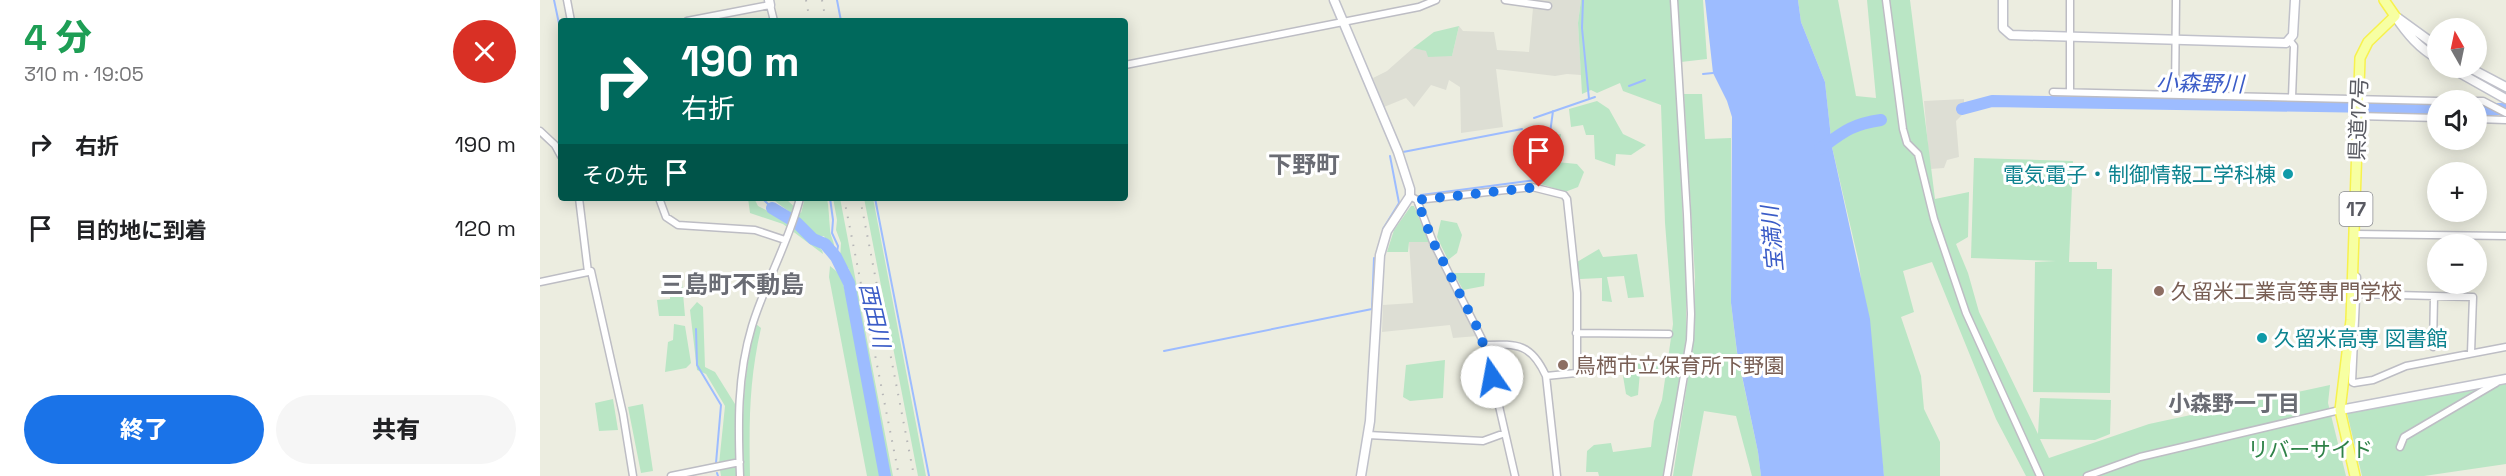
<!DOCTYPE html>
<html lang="ja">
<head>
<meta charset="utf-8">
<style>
	:root { --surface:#fff; --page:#f6f6f6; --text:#202124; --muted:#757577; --accent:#1a73e8 }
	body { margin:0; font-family:"Space Grotesk","Noto Sans JP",sans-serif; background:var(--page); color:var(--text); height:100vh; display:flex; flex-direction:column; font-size:22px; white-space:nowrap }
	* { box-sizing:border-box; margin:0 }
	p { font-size:20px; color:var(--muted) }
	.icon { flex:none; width:33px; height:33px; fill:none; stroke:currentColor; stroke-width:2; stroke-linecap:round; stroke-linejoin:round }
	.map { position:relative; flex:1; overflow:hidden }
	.panel { display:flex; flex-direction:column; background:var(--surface); width:540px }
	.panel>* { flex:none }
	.top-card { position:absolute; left:18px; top:18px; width:570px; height:183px; border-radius:6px; box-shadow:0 3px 15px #0003; background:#00695c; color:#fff; overflow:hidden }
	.needle { width:39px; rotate:351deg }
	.fabs { position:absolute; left:1887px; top:18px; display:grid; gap:12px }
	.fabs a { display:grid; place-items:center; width:60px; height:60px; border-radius:50%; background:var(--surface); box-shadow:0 3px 15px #0003; font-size:30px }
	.pin { position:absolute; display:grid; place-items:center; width:51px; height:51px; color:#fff; margin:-62px -26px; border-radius:50% 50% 50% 0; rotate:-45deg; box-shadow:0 0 6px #0007 }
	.pin .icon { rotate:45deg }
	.me { position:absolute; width:66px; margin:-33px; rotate:348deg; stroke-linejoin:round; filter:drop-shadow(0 0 4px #0008) }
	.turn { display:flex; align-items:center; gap:21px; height:126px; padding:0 24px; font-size:27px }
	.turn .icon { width:78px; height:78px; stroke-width:2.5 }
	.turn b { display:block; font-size:42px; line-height:51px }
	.then { display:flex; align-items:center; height:57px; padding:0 24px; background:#0003; gap:12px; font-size:22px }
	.round { display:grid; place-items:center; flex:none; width:63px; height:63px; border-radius:32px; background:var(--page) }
	.summary { display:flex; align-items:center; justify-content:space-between; height:102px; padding:0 24px }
	h1 { font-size:36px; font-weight:800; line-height:45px; color:#1e9e55 }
	.cta { display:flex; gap:12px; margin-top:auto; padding:12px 24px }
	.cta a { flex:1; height:69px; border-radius:36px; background:var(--accent); color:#fff; font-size:24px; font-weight:800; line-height:69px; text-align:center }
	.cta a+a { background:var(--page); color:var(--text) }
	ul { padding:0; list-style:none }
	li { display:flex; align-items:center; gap:18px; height:84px; padding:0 24px }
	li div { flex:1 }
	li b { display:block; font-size:22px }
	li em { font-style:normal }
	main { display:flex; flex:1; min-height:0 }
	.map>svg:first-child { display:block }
	.industrial { fill:#ddded4 }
	.green { fill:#bae6c5 }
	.water { fill:#9dbcff }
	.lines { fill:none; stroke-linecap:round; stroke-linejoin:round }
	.stream { stroke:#9dbcff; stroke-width:2 }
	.river { stroke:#9dbcff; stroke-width:12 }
	.street-casing { stroke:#bdbdc4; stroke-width:9 }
	.secondary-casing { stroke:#c0c1ca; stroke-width:11 }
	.primary-casing { stroke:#f7f24e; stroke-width:12 }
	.street { stroke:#fff; stroke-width:6 }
	.secondary { stroke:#fff; stroke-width:8 }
	.primary { stroke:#f7ffa2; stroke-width:9 }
	.rail { stroke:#b6b6b7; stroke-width:2; stroke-dasharray:1.5 8; stroke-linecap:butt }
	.route { stroke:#1a73e8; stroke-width:10; stroke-dasharray:0 18 }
	.culture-dot { fill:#0f9aa8; stroke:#fff; stroke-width:2 }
	.education-dot { fill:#8d6e63; stroke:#fff; stroke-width:2 }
	.labels { text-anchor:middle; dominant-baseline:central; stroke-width:6; stroke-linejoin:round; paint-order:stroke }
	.shield { fill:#fff; stroke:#8b8c91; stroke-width:1.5 }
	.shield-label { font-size:20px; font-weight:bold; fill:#595a62 }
	.street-label { font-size:21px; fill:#595a62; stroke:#fff }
	.culture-label { font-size:21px; fill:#0d838f; stroke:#fff; text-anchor:end }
	.education-label { font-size:21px; fill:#785e54; stroke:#fff; text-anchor:start }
	.park-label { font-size:21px; fill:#2f8248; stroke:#fff }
	.water-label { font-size:22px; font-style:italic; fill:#3b5cc7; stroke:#fff }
	.neighbourhood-label { font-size:22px; font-weight:bold; fill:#6a6c74; stroke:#fff }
	.quarter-label { font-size:24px; font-weight:bold; fill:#6a6c74; stroke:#fff }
</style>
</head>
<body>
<main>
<section class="panel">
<div class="summary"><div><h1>4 分</h1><p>310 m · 19:05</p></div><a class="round" style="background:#d93025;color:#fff"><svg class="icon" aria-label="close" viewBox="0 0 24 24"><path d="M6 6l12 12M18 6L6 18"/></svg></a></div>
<ul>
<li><svg class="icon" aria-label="right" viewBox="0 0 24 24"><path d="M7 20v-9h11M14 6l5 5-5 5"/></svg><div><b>右折</b></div><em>190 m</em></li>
<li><svg class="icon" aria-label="arrive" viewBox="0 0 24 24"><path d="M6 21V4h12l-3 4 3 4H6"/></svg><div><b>目的地に到着</b></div><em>120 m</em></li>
</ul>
<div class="cta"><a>終了</a><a>共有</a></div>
</section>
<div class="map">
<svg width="1966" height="476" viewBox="0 0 1966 476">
	<rect width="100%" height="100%" fill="#ecede0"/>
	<path class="industrial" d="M989,0h52l-3,23 3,52 -14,-1 -12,2 -59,-7 7,58 -42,6 -1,-46 -11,-7 -3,10 -15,-5 -17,22 -8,-9 -22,9 -11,-29 14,-7 26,-23 39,8 7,-30 4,5 31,1 3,18 32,2 4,-44 -4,-3z
		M1424,99v14l-8,8 3,36 -12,3 -3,8 -14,1 -6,-68z
		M869,242h20l49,94 -25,2 -3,-13 -68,7 1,-27 30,-2z"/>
	<path class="green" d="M1041,0h122l4,59 -26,3v-9h-7l12,225v61l-22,137h-65l-1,-4h-12l1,-21 7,-6 17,-2 2,9 38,-5 3,-26 8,-21 11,-76 -8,-101 -4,-118 -38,-14 -3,-8 -23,10 -6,-3 -9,4 -4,-71z
		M1258,0h40l18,96 20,2 -9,-98h43l25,199 34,-7 -1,45 -12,7 12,29 11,39 59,122 2,-36 71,2 -1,34 -15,6 -55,-1 9,19 100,-34 181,-39 -2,18 18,73h-320l-30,-57 -64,-157 -29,9 11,41 -13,5 20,59 3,33 16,33v34h-56l-25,-213 -27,-116 -7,-65 -24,-60z
		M919,26l-7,30 -24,1 -2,-6 -13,-3 21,-16z
		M1144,94h18l3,45 26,-1v165l6,50 21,99 3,24h-9l-16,-60 -32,-5 -12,65h-19l21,-138 1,-61z
		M1057,101l12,8 14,25 23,11 -15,10 -15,-1 -1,12 -20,-7 -1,-24h-8l-3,-10 -12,2 -2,-18z
		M1021,134l-4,28 20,2 7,8 -6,15 -13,5 -24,-8 -2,-5 10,-24 3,-20z
		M1434,158l99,3 -4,101h28v7h15l-2,124 -77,-1 2,-130 21,-1 -85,-3z
		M208,198h6l4,8 35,18 29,26 1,4 -40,-30 -33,-11z
		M231,198h14l16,15 4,-15h22c2,11 2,21 3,31 0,8 5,12 4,20l-6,-5 -4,-8 -9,1 -16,-18z
		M293,198h7l53,278h-4l-40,-207 -9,-10 1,-16 -5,-13 1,-10z
		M324,198h9l53,278h-8z
		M871,206h3l15,36h-20l-1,10h-21l7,-22z
		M901,220l16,3 5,12 -5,18 -9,7 -11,-23z
		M1059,249l4,8 34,-3 7,43 -16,1 -4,-22 -17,1 5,25 -10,-1v-23l-22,1 -3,-17z
		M290,266l11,9 7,29 34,172h-15l-38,-199z
		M914,273h31l-1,13 -21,4z
		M142,282l3,34h-26l-2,-16 13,-1v-16z
		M157,302l6,5 2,60 10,5 20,32 2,72h-16l-2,-12 6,-58 -19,-32 -9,-4 -7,-60z
		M134,324l11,2 6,37 -5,5 -21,4 3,-30 5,-2z
		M216,324l5,4c-12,53 -12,94 -11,148h-7c-1,-57 -1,-96 13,-152z
		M1118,358v18l-18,-4 -2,23 -7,2 -5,-3 -4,-24 -11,-2 -2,-9z
		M905,360l-2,38 -33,3 -7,-4 3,-32z
		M1966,382v82l-82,12h-62l-15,-63z
		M73,399l5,31 -19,1 -4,-28z
		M103,404l10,67 -12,2 -13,-66z"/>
	<path class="water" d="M1165,0h93l3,22 24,60 7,65 38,172 14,157h-123l-3,-24 -21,-100 -6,-49 1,-186 -5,-16 -14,-28z"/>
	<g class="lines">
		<path class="stream" d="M14,0l7,33
			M297,0l4,21
			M1043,0l-1,28 7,71
			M1163,74l10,-1
			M1089,86l16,-6
			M994,118l61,-21
			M863,152l119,-23
			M881,195l115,-15 11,-25 6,-44
			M222,198l10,10
			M290,198l3,22 -1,13 6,13 -2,11
			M335,198l54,278
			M843,229l16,-26 -9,-47
			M156,329l1,36 24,40 -5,58
			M624,351l208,-42 2,-51
			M177,473l1,3"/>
		<path class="river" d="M1422,109l30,-8 446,7
			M1936,109h30
			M1280,149c23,-17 32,-25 61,-29
			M232,208l25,15 16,16 12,5 11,13 13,26 36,193"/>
		<g class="street-casing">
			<path id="street" d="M27,0l4,21
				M965,0l43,6
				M1346,0l17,129 4,14 11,11 16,65 32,94 74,163
				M147,21l83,-16 4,16
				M1750,41l4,5 -2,51
				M585,65l294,-58 17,-7
				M1513,92l385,9
				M1530,92v-92
				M1635,95l1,-95
				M1936,101h7l23,12
				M1817,116l81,2
				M1936,119l30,1
				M0,131l15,14 6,11
				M870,196l7,4 115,-13 32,8 3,4 10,94v78l-1,2 -30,3
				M39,198l9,74 3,-1 32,143 10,62
				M119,198l7,19 12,8 77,5 30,10
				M877,200l16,42 52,103 30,131
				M1815,234l151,2
				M1813,274l4,3 -5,105 2,1 19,-3 33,-14 100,-19
				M0,282l48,-10
				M1818,294l115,3 -2,56
				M1036,333l93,1
				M945,345c32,-1 46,-2 61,31l11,100
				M1893,347l1,-51
				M828,435l115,6 22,-8
				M1860,447l4,-10 92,-54
				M131,476l69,-14
				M200,476c-2,-51 -3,-100 12,-150 13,-43 37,-84 48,-128
				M1127,476l23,-136 1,-26 -4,-100 -13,-214
				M1547,476l53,-19 200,-47"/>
		</g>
		<g class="secondary-casing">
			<path id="secondary" d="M229,0l1,5
				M794,0l64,152 12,37v7l-23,35 -7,24 -10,166 -9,55
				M1463,0v28l8,7 275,8 7,-8 2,-35
				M1855,16c12,18 24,32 43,43
				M1858,18l40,29
				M1911,68l55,31
				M1930,68l36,19
				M1800,410l166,-31"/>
		</g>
		<g class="primary-casing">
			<path id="primary" d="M1815,476l-15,-66 11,-90 9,-262 8,-16 27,-26 -11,-16"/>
		</g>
		<use href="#street" class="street"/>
		<use href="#secondary" class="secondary"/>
		<use href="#primary" class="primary"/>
		<path class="rail" d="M266,0l4,21
			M282,0l4,21
			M304,198l55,278
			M320,198l54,278"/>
	</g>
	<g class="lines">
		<path class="route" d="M952,377l-12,-44 -47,-91 -16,-42 122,-13"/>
	</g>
	<g class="culture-dot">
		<circle cx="1748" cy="174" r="6"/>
		<circle cx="1722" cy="338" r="6"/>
	</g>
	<g class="education-dot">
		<circle cx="1619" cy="291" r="6"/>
		<circle cx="1023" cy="365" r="6"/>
	</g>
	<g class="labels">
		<rect class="shield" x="1799.5" y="192" width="33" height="34" rx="4.5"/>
		<g class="shield-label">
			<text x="1816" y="209">17</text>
		</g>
		<g class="street-label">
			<text transform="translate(1818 119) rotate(-88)">県道17号</text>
		</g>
		<g class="culture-label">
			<text x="1736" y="174">電気電子・制御情報工学科棟</text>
			<text x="1734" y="338" text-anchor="start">久留米高専 図書館</text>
		</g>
		<g class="education-label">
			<text x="1631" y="291">久留米工業高等専門学校</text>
			<text x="1035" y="365">鳥栖市立保育所下野園</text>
		</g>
		<g class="park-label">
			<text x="1770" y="449">リバーサイド</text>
		</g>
		<g class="water-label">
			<text transform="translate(1660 83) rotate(1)">小森野川</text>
			<text transform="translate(1232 239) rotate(-95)">宝満川</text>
			<text transform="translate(335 315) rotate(77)">西田川</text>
		</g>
		<g class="neighbourhood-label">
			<text x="1694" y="403">小森野一丁目</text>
		</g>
		<g class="quarter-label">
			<text x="764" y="164">下野町</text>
			<text x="192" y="284">三島町不動島</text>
		</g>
	</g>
</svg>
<div class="fabs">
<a><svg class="needle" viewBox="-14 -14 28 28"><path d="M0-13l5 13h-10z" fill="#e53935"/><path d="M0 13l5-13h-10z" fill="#757577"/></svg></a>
<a><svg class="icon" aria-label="sound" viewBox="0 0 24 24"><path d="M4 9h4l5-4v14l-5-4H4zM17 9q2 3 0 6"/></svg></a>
<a>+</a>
<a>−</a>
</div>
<div class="pin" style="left:999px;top:187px;background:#d93025"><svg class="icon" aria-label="arrive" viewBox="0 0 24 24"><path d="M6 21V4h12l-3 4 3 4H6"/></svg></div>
<svg class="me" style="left:952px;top:377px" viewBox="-20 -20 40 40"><circle r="19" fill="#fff"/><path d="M0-13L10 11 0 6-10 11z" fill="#1a73e8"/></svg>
<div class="top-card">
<div class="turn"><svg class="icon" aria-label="right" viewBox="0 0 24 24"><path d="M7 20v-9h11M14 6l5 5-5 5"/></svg><div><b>190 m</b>右折</div></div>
<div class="then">その先<svg class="icon" aria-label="arrive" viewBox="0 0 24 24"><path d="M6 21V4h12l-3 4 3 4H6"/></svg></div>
</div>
</div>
</main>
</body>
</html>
